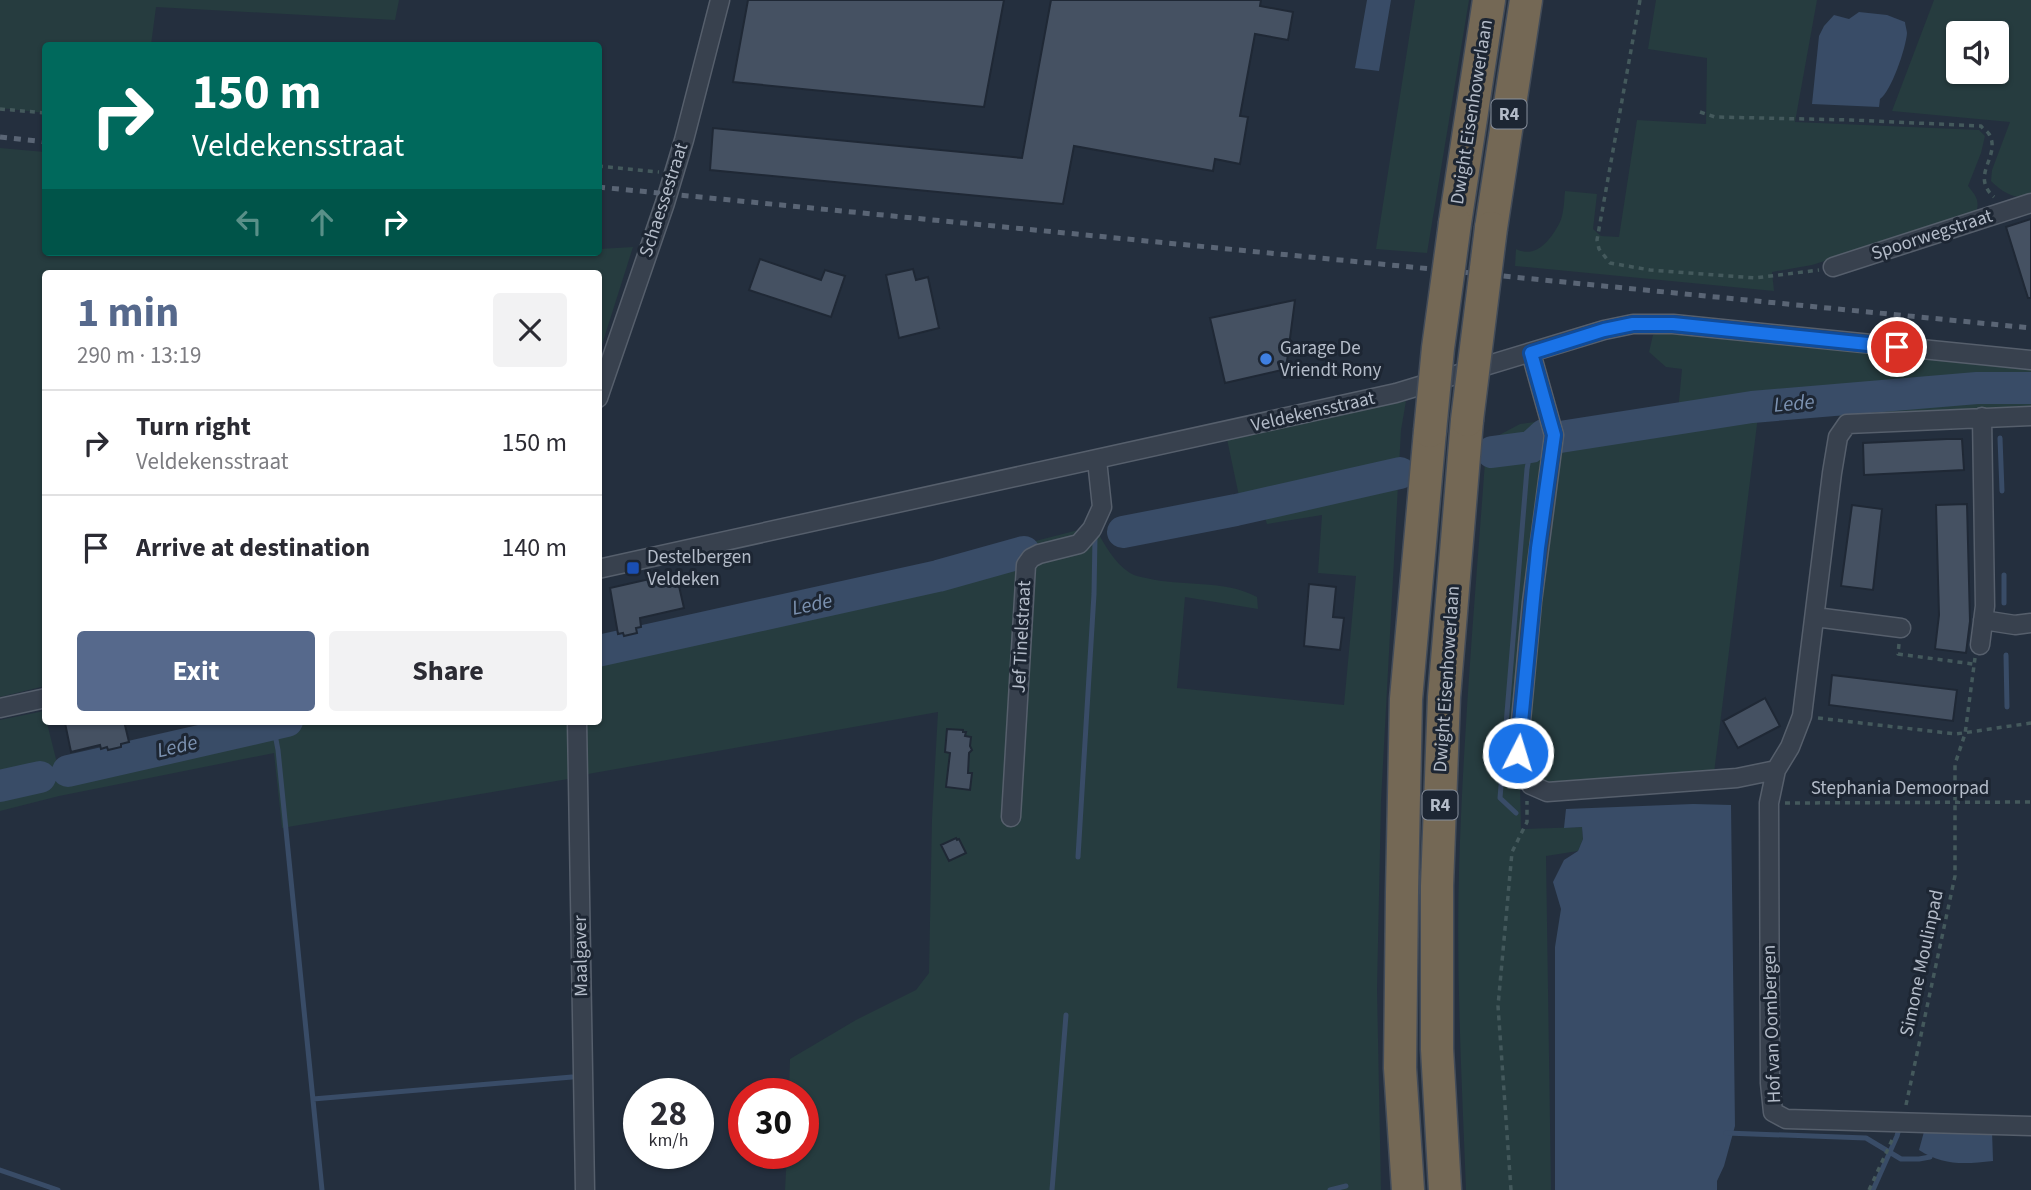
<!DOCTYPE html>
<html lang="en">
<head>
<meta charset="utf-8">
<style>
	:root { --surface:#fff; --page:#f2f2f3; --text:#2b2b33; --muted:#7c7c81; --line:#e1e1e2; --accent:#56698c }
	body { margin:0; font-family:"Source Sans 3",sans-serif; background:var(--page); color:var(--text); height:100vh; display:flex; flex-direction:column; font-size:26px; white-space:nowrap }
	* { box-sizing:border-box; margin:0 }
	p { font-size:23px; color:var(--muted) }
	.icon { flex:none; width:38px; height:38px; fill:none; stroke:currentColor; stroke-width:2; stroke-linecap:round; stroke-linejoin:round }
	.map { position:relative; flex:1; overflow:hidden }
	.sheet { position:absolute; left:42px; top:270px; width:560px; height:455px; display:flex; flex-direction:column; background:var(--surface); border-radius:7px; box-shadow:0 2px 5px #0004 }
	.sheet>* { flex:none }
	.guide { position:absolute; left:42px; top:42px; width:560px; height:214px; border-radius:7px; box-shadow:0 2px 5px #0004; background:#00695c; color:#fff; overflow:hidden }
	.controls { position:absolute; left:1946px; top:21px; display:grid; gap:14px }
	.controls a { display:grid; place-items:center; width:63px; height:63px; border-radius:7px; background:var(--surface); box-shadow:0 2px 5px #0004; font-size:35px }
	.speed { position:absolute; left:623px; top:1078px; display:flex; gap:14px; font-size:35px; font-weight:700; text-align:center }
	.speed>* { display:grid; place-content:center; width:91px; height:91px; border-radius:50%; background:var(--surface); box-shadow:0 2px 5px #0004; line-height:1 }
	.speed small { font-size:18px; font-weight:400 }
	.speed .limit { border:10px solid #d22; background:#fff; color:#111 }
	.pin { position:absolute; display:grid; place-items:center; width:60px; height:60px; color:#fff; margin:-30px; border:4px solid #fff; border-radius:50%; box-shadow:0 2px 7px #0007 }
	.me { position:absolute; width:77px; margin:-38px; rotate:5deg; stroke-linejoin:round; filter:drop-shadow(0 0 5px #0008) }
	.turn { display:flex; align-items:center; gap:24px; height:147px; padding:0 35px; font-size:32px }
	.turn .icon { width:91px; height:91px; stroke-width:2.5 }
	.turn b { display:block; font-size:49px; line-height:60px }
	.lanes { display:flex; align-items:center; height:66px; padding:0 35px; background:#0003; justify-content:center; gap:35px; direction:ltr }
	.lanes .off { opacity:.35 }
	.round { display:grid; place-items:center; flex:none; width:74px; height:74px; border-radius:7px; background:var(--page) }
	.head { display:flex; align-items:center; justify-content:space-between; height:119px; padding:0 35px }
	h1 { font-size:42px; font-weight:700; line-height:52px; color:var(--accent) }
	.button { display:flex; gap:14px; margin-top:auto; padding:14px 35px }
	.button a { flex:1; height:80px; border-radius:7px; background:var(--accent); color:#fff; font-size:28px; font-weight:700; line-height:80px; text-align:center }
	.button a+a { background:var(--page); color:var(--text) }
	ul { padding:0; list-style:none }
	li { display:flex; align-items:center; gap:21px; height:105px; padding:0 35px; border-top:2px solid var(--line) }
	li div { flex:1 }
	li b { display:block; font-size:26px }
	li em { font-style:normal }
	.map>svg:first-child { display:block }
	.green { fill:#263c3f; fill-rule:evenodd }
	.water { fill:#394c67 }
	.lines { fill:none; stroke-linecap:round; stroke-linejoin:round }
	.stream { stroke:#394c67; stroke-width:5 }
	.river { stroke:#394c67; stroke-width:32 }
	.building { fill:#455162; stroke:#1f2835; stroke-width:2 }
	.minor-casing { stroke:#565f6c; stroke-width:21 }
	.motorway-casing { stroke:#434c59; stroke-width:35 }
	.path { stroke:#44595c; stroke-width:3.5; stroke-dasharray:5 5; stroke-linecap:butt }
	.minor { stroke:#38414e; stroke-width:18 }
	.motorway { stroke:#746855; stroke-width:32 }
	.rail { stroke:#5a6575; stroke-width:5; stroke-dasharray:7 7; stroke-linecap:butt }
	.motorway-bridge-casing { stroke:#434c59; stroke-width:35; stroke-linecap:butt }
	.motorway-bridge { stroke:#746855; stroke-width:32 }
	.route-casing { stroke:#114b97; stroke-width:18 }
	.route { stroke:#1a73e8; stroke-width:12 }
	.shop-dot { fill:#3f7fe0; stroke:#1d2633; stroke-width:2.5 }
	.transit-dot { fill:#1a4fb4; stroke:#1d2633; stroke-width:2.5 }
	.labels { text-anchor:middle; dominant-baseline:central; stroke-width:6; stroke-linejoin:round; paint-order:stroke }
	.shield { fill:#1d2633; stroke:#878f9c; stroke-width:2 }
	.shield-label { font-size:18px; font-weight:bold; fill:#b4bcc9 }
	.street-label { font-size:19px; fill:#b4bcc9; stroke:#1d2633 }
	.poi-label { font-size:19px; fill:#b4bcc9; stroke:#1d2633; text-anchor:start }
	.water-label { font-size:21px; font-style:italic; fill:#7c92b1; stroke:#1d2633 }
</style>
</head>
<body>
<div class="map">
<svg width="2031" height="1190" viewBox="0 0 2031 1190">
	<rect width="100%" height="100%" fill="#242f3e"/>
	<path class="green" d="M0,0h399l-4,20 -239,-13 -5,38 -105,1 -1,67 -45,-5z
		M1415,0h54l-42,253 -51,-4z
		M1656,0h161l-22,122 184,8 6,6 -4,17 -13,33c8,10 12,14 8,27l-164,52 -40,7 2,19 -259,-25 1,-17c19,10 34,-8 43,-25 5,-9 5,-23 6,-33l32,3 -4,35 8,7 18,1 18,-117 69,4 1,-66 -59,-9z
		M1934,0h97v197c-16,3 -29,-5 -40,-16l1,-11 18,-48 -118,-11zM1958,33h39v39h-39z
		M0,148l45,4 1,100h552l1,-3 34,-2 -34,107 -1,-81h-552l-1,413 -45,11z
		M1663,331l368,35v45l-177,6 -95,-9 -45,365 -194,11 1,45 61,-2 1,12 -5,12 -32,5 5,334h-85c-4,-106 -10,-213 -7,-319 4,-137 16,-273 26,-409l3,-21 32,-17 22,-3 134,12 6,-64 -16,-2 -17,-15 4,-17z
		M1406,401l-5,29 -20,371 -4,188 4,201h-596l2,-37h16v-59h-14l1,-35 66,-39 60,-30 13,-17 3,-154 6,-107 -350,62 -2,-53h12l1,-84 347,-73 148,-38c10,17 19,36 36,47 5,3 11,4 16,5 36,9 78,1 111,19l1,12 -73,-12 -8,91 167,17 12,-129 -38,-3 4,-58 -55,9 -8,-25 -19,2 -13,-62z
		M44,711l14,56 197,-46h315l4,57 -292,50 -8,-75 -215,43 -59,15v-91z"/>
	<path class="water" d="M1367,0h24l-12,71 -24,-3z
		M1859,12l28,3 18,7c0,2 2,9 2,11 -1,15 -16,59 -27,66l-1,8 -67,-3 7,-68 5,-10 10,-11 15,4z
		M1693,804l38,1 4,321 -11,40 -7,15v9h-162v-243l6,-38 -8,-27 11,-22 14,-9 5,-12 -1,-12 -18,1 2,-19z
		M1925,1128l67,3 1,30c-28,3 -50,5 -74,-11z"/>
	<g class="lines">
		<path class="stream" d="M2000,438l2,53
			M2004,575v28
			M2006,655l1,52
			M273,724l5,26 44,440
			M1516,813l-16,-15 27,-329 4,-22
			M1078,857l16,-263 1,-57
			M313,1099l259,-22
			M1726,1133l140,5 35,21h18l11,-2
			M0,1170l58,20
			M1052,1190l14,-175
			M1330,1190l16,-4
			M1873,1190l24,-54 3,-11"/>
		<path class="river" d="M1560,437l192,-30 225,-19h54
			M1492,452l39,-5 13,-12
			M1123,532l113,-22 164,-37
			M598,651l340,-75 86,-24
			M68,771l219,-50
			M0,786l40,-9"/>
	</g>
	<path class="building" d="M748,0h256l-20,107 -251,-25z
		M1051,0h210l-1,6 33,6 -5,28 -33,-6 -15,82 8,1 -8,47 -25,-5 -2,12 -139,-25 -11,58 -353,-34 3,-42 309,30z
		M2031,219v79h-3l-22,-71z
		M760,259l61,21 4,-10 20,6 -14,41 -82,-27z
		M913,269l3,11 12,-3 11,51 -40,10 -13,-63z
		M1295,300l-9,69 -61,14 -15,-65z
		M1947,439h15l2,31 -100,5 -1,-32z
		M1967,504l3,117 -4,32 -31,-4 4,-34 -3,-110z
		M1852,505l30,4 -9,81 -32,-4z
		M676,573l8,35 -44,10 1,9 -5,1 1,5 -13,3 -1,-3 -5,1 -8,-46z
		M1309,584l27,3 -3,30 11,1 -4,32 -36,-4z
		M1832,675l125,15 -4,31 -124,-16z
		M1765,698l15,28 -42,22 -15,-27z
		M72,721h52l5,21 -8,2v3l-13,3 -1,-3 -6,2 -1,-4 -29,7 -6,-29z
		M947,729l16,1v2h3l-1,4 6,1 -1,9 2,4 -3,3 -1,20h4l-2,17 -24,-3 4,-34 -5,-1z
		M956,838l1,2 2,-1 7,14 -17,8 -8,-16z"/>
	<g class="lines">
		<g class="minor-casing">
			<path id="minor" d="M1833,267l198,-64
				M1531,353l23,82 -22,167 -14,151 13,32 16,7 190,-14 39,-8
				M598,398l67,-195 19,-63 36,-140
				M2031,416l-184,8 -9,13 -6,36 -30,243 -12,31 -14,23 -7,33 1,280 3,29 13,7 245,7
				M598,569l798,-176 208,-63 29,-6h40l358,36
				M1815,617l86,11
				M1983,620l32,5 16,-2
				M1980,645l5,-39 -3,-189
				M0,708l46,-10
				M577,721l8,469
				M1011,817l15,-252 5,-7 8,-4 40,-10 13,-15 10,-22 -5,-47"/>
		</g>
		<g class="motorway-casing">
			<path id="motorway" d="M1455,223l34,-223
				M1491,228l35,-228
				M1408,1190l-8,-122 2,-176 4,-193 24,-268
				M1445,1190l-8,-141v-163l7,-189 23,-277"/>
		</g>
		<path class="path" d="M1640,0l-43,240 2,9 11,14 40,7 105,8 64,-8
			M0,109l46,4
			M1700,112l15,5 136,3 130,6c2,3 6,5 8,8 13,22 -20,41 5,63
			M598,166l61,6
			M1899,644l-1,10 75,10
			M1818,718l138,16 75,-11
			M1785,803l246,-1
			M1906,1105l49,-229v-112l10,-30 10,-76
			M1511,1190l-13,-184 14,-154 15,-30v-21
			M1869,1190l24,-52"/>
		<use href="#minor" class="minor"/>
		<use href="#motorway" class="motorway"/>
		<path class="rail" d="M0,137l46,5
			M598,187l1433,141"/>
		<g class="motorway-bridge-casing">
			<path id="motorway-bridge" d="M1467,420l24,-192
				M1430,431l8,-83 17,-125"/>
		</g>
		<use href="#motorway-bridge" class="motorway-bridge"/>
	</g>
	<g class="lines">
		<g class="route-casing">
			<path id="route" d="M1518,753l20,-205 16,-113 -23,-82 73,-23 29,-6h40l224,23"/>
		</g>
		<use href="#route" class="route"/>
	</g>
	<circle class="shop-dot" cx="1266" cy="359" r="7"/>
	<rect class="transit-dot" x="626" y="561" width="14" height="14" rx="3.5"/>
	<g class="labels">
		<g class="shield">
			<rect x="1491.5" y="99.5" width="35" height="29" rx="5"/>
			<rect x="1422.5" y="790.5" width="35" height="29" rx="5"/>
		</g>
		<g class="shield-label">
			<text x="1509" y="114">R4</text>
			<text x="1440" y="805">R4</text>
		</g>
		<g class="street-label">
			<text transform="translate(1472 112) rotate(-81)">Dwight Eisenhowerlaan</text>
			<text transform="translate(664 200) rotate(-72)">Schaessestraat</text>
			<text transform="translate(1932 235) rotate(-18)">Spoorwegstraat</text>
			<text transform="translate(1313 412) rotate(-13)">Veldekensstraat</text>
			<text transform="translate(1022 637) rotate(-87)">Jef Tinelstraat</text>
			<text transform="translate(1447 679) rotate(-86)">Dwight Eisenhowerlaan</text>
			<text x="1900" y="788">Stephania Demoorpad</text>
			<text transform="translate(581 956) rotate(-91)">Maalgaver</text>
			<text transform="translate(1922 963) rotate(-78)">Simone Moulinpad</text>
			<text transform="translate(1772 1024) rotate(-92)">Hof van Oombergen</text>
		</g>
		<g class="poi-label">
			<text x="1280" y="348">Garage De<tspan x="1280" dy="22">Vriendt Rony</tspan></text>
			<text x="647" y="557">Destelbergen<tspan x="647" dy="22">Veldeken</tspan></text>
		</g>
		<g class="water-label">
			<text transform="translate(1794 403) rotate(-5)">Lede</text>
			<text transform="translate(812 604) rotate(-12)">Lede</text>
			<text transform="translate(177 746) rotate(-13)">Lede</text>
		</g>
	</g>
</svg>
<div class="controls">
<a><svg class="icon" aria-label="sound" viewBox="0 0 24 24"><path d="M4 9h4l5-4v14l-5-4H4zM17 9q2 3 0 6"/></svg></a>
</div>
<div class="speed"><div>28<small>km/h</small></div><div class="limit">30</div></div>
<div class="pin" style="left:1897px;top:347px;background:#d93025"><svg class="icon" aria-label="arrive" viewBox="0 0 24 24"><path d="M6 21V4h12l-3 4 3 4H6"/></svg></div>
<svg class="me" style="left:1518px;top:753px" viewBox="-20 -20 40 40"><circle r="17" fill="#1a73e8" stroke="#fff" stroke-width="3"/><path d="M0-11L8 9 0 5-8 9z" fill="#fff"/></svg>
<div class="guide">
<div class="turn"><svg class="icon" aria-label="right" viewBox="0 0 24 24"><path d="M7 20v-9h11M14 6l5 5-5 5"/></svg><div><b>150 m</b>Veldekensstraat</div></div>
<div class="lanes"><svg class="icon off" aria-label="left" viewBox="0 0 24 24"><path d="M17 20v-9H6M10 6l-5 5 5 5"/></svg><svg class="icon off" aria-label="ahead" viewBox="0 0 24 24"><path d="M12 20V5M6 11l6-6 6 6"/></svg><svg class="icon" aria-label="right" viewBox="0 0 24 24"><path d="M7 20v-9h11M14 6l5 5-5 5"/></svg></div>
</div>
<section class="sheet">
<div class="head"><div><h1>1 min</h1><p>290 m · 13:19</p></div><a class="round"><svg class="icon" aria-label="close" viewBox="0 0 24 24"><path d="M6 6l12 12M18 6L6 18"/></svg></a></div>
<ul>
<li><svg class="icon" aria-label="right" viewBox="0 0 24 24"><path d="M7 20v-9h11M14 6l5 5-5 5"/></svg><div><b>Turn right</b><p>Veldekensstraat</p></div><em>150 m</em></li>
<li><svg class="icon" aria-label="arrive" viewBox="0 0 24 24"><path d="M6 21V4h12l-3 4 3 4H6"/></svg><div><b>Arrive at destination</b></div><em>140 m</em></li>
</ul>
<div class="button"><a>Exit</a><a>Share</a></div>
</section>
</div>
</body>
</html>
